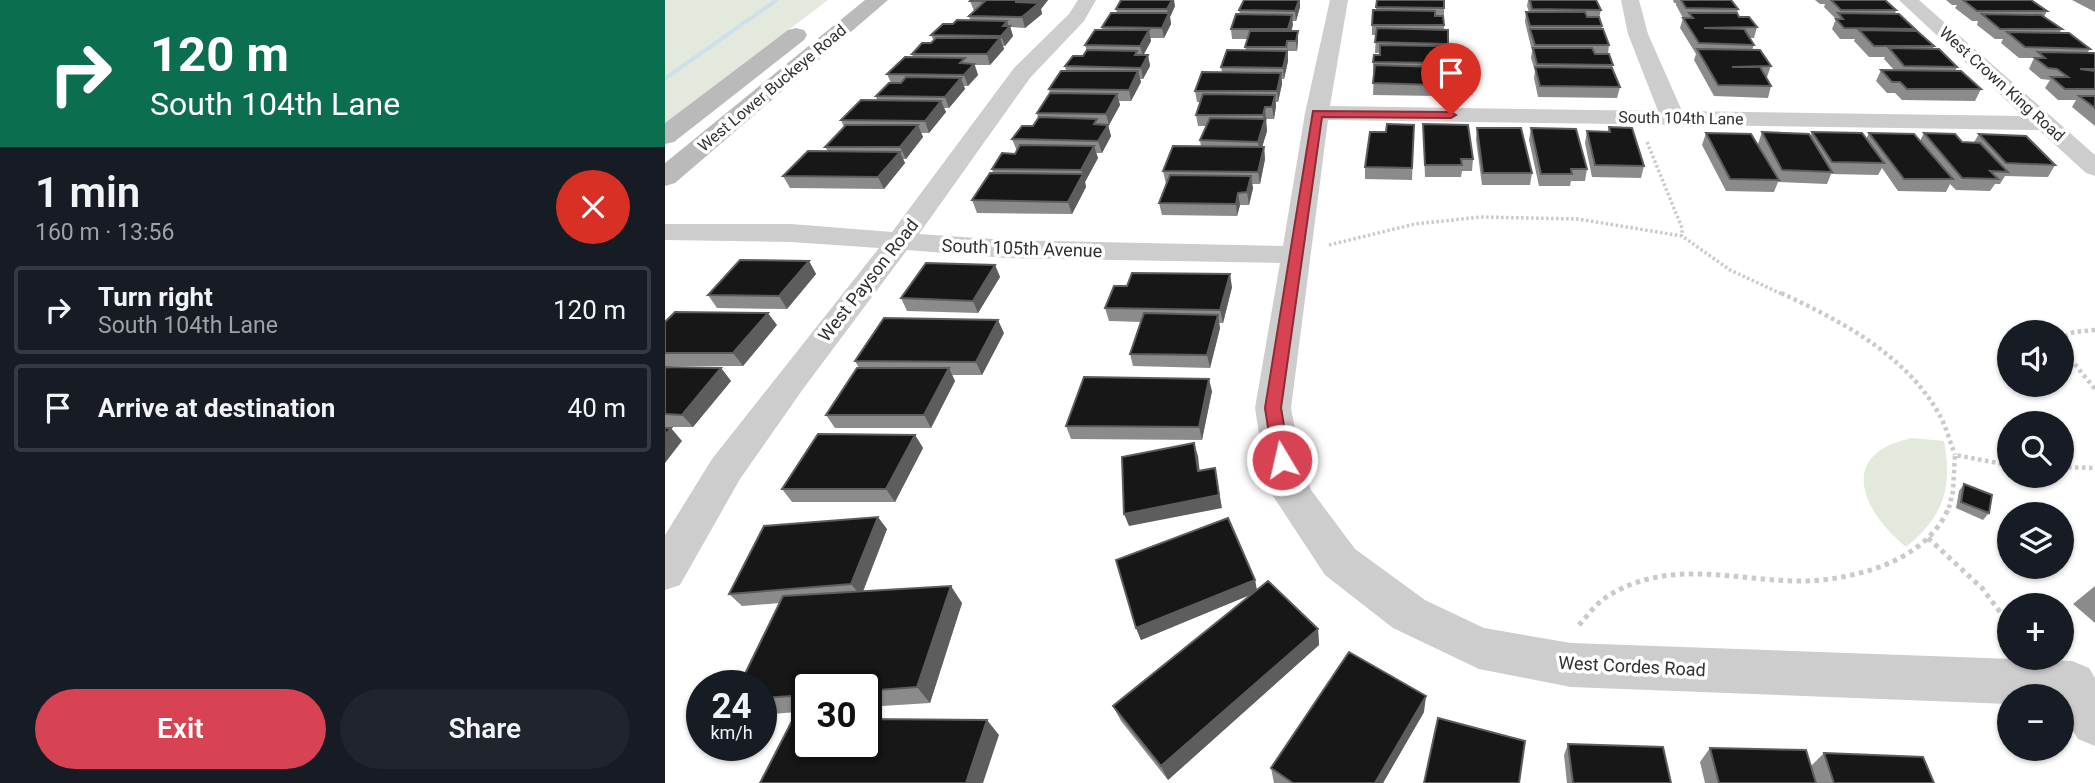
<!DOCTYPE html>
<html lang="en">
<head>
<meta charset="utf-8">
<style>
	:root { --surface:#171b24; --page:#20242c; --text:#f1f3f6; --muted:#9ea1a6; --line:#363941; --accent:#d74352 }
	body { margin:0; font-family:Roboto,sans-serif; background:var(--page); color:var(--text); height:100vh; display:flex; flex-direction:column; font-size:26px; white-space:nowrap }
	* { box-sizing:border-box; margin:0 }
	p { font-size:23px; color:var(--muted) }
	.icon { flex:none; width:38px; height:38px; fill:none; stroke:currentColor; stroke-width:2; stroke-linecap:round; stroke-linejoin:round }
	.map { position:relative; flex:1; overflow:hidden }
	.details { display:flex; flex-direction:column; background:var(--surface); width:665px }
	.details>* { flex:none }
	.banner { background:#0b6e4f; color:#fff; overflow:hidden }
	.fabs { position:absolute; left:1332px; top:320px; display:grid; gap:14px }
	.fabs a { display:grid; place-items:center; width:77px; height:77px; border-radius:50%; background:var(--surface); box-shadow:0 2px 5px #0004; font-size:35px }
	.speed { position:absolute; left:21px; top:670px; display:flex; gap:14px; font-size:35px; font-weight:700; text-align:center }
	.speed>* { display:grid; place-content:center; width:91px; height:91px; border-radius:50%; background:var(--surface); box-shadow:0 2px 5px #0004; line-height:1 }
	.speed small { font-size:18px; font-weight:400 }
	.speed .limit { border:4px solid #111; border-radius:10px; background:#fff; color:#111 }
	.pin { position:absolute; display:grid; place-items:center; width:60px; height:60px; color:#fff; margin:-72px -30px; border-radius:50% 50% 50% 0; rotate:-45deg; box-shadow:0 0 7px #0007 }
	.pin .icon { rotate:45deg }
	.me { position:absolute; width:77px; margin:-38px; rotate:351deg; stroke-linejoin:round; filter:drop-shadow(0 0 5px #0008) }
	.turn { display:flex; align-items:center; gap:24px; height:147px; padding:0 35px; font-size:32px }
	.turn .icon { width:91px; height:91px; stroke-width:2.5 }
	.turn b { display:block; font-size:49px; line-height:60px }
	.round { display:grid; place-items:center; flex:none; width:74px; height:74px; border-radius:37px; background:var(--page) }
	.headline { display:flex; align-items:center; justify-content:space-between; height:119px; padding:0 35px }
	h1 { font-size:42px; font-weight:600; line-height:52px }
	.primary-button { display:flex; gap:14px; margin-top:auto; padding:14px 35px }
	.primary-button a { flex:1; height:80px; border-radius:42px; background:var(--accent); color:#fff; font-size:28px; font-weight:600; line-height:80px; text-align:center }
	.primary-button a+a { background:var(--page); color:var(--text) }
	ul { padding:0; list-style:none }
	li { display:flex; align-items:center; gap:21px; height:88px; margin:0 14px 10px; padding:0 21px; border:4px solid var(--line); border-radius:7px }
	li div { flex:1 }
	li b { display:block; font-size:26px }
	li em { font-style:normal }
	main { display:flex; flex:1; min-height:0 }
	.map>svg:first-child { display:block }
	.green { fill:#e4e9dd }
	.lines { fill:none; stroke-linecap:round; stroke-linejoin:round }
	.stream { fill:#cee0ea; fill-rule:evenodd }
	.path-far2 { stroke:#cacaca; stroke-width:3.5; stroke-dasharray:2.5 2.5; stroke-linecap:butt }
	.path-far1 { stroke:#cacaca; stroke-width:4.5; stroke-dasharray:3.5 3.5; stroke-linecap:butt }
	.path { stroke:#cacaca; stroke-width:5; stroke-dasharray:4.5 4.5; stroke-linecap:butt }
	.minor { fill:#cdcdcd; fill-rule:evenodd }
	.secondary { fill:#bababa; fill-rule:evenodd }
	.wall { fill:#8b8b8b }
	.shaded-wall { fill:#5d5d5d }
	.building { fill:#171717; stroke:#5d5d5d; stroke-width:2 }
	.route { fill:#d74352; stroke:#8c2c35; stroke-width:2 }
	.labels { text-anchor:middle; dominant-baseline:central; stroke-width:7; stroke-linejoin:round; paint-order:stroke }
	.far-street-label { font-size:16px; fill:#303030; stroke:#fff }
	.street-label { font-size:18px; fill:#303030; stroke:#fff }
</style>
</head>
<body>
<main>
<section class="details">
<div class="banner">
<div class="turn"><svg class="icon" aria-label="right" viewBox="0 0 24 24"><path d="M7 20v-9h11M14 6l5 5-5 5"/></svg><div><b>120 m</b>South 104th Lane</div></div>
</div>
<div class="headline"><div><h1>1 min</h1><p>160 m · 13:56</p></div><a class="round" style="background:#d93025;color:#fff"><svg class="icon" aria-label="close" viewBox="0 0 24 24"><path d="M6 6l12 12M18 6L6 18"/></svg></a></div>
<ul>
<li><svg class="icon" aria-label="right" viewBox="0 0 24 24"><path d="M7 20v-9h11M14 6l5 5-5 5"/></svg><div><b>Turn right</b><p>South 104th Lane</p></div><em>120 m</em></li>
<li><svg class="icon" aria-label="arrive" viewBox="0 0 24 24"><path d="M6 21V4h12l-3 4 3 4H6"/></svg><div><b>Arrive at destination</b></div><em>40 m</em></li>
</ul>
<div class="primary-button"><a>Exit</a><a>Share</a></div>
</section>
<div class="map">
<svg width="1430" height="783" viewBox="0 0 1430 783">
	<rect width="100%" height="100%" fill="#fff"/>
	<path class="green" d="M0,0h163l-163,124z
		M1247,438l32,3c9,48 -1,76 -38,106 -44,-36 -70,-93 6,-109z"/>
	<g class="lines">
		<path class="stream" d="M108,0h7l-115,81v-5z"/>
		<path class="path-far2" d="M982,142l35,86v8
			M664,245l86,-21 66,-7 97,2 104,17 48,34 54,25"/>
		<path class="path-far1" d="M1116,293c60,28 124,61 158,121 7,12 11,28 16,41
			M1430,330l-21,2 -9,4 -1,15 31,38
			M1396,467l34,1
			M1284,508l4,-17 2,-36 54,10"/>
		<path class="path" d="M1263,538l54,50 27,36
			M914,625c8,-9 16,-20 26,-27 63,-42 133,-16 200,-17 31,-1 65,-8 93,-22 24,-13 41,-28 51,-52"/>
		<path class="minor" d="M413,0h18l-12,21 -54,57 -111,156 88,6 276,6 22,-133 25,-113h18l-18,106 328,5 -30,-77 -7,-34h18l9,34 34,77 341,5 -124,-116h20l176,155v21l-9,-3 -47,-43 -711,-10 -37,288 10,52 10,30 44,59 70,51 59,28 87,15 501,18 17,7 6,10v68l-17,-7 -17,-28v-15h-52v8l-438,-17 -92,-18 -86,-41 -68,-53 -52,-79 -10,-36 -8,-52 25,-145 -273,-5 -100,-8 -104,139 -63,90 -60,106 -15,5v-55l47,-76 167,-211 -88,-6 -126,-2v-16h126l101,8 122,-164 55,-54z"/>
		<path class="secondary" d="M200,0h23l-213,183 -10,3v-23z
			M131,28l8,2 3,5 -3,5 -130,102 -9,2v-21l123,-93z"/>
	</g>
	<path class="wall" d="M383,0l-7,9 1,5 -17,14 -15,-1 3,9 -8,10h-2l1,3 -14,16h-15l3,10 -10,11h-4l1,3 -16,19h-5l2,4 -17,21h-8l2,4 -17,22h-3l2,4 -21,26 -94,-1 -7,-12 45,-25 -3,-4 19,-20 -3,-7 36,-20 -1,-4 15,-13 -4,-9 26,-17 -1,-3 19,-11 3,-2 -3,-6 22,-11 17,-4 -1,-4 5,-5 -4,-10z
		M579,0h56v7l-4,14h-4l-1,10h7v11l-1,9h-9v10l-4,18h-2v5l-4,18h-2v4l-2,13h-7l-1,3 1,9 -5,16h2l1,12 -5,25h-8l1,4 -4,17h-9l-3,11 -75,-1 -3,-12 7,-19 -3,-13 38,-24 -1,-7 6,-14h-8l-2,-11 4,-13h-3l-2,-11 27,-19 -1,-5 25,-17 -1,-3 3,-8h-16l-1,-10 9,-15 -1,-4z
		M712,0l67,8v22l4,14 -1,11 -8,-1 -1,20h-1l-1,22 -63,-1 1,-22h-1v-11l7,-7v-2h-5l1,-18h-4v-10l4,-15z
		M863,0h68l5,10 -2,8 3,8v3l7,16 -1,9 5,11 -1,3 8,19 -3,11 -79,-1 -4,-19 1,-7 -4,-13 1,-7 -7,-29 1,-10h3l-2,-6z
		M1008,0h58l7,9 -1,4 2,4 18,10 -3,11h-4l4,7 -2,5 19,16 -4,11h-1l5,9 -3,12 -54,-2 -20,-36 2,-6 -16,-26 3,-10 -7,-13v-2h-2z
		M1150,0h70l11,10 -1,4 20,15 -1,2 20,15 -1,3 24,18 -2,4 26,18 -6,12 -73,-1 -7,-7h-8l-11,-12 5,-11h13l-10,-11 1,-2h-16l-15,-16 1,-2h-15l-8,-10 4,-10 -12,-12 1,-3h-5z
		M1281,0h85l16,11 -3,6 18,12 -3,4 31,16 -3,4h8v73l-23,-19 4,-7h-18l-13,-12 5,-8 -9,-1 -12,-10 5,-11h-15l-18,-15 2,-4h-8l-18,-14 1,-4h-6l-17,-13 2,-3h-5z
		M1407,0h23v12z
		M510,6l-5,11 1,7 -7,14h-14l1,3 -8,14h5l2,11 -7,13h-3l1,3 -10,19h-12l1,4 -11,20h-1l3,11 -9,17h-6l2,5 -13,24 1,5 -14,27 -95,-1 -5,-13 21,-27 -1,-4 23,-15 2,-3 -5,-12 21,-13 5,-8 -1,-5 13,-20 -1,-4 17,-18 -1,-5 18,-10 4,-5 -2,-6 17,-15v-3l15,-14 -1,-4z
		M758,124l50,35 -1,12h-10l-1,6h-36z
		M749,125l-2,55 -47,-1v-12l21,-35z
		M944,127l35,39 -3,12 -49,-1 -7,-34 2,-12 21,1z
		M812,128l55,45 -2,12h-48l-6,-45z
		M866,128l56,41 -2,12h-14l-1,5h-31l-10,-46z
		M1097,132l48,5 2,-5 54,7 3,-6 51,8 4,-8 38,9h12l5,-8 76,31 -7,12 -43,-1 -5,8h-5l-5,7 -34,-1 -6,-6 -4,8 -48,-1 -16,-23 -4,7 -47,-1 -4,10 -49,-2 -4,10 -48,-1 -24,-46 4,-12 52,11z
		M144,261l7,13 -29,35 -70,-1 -9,-13z
		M330,265l5,12 -22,36 -71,-2 -6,-13z
		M567,287l-9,36h-4l1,5 -10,40 -77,-2 -3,-12 11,-32 -32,-1 -4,-13z
		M0,322l112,3 -34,41h-78z
		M339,333l-22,42h-30l3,6 -24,47h-96l-9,-13 33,-47 -4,-7z
		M0,367l56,1 10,13 -38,46h-28z
		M547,391l-10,49 -131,-1 -5,-13z
		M250,435l8,13 -28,54h-103l-10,-13z
		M1299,484l25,29 -6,7 -27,-12 3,-17z
		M222,529l-24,63 99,11 -32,100 -64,4v-21h-59v25l-46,4v-29l19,-83 -38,3 -13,-12z
		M590,580l2,10 61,39 1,16 -151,135 -47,-59 -8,-15 137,-111 -109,45 -5,-12z
		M1430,586v37l-22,-19z
		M759,712l-41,71h-109l-3,-15z
		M903,744l103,39h-104l-3,-28z
		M1045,748l101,18 13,-13 110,30h-229l-5,-21z"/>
	<path class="shaded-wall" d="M372,0h11l-7,9 1,5 -17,14 -3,-11 14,-11 -1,-4z
		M507,0h2l1,6 -5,11 1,7 -7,14 -2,-10 6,-12 -1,-7z
		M633,0h2v7l-4,14 -1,-10z
		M627,15l1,10 -4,15 -1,-11z
		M342,21l2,6 1,-1 3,10 -8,10 -4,-10 2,-10z
		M484,30l2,11 -8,15 -3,-10z
		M633,31v11l-1,9 -1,-10z
		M335,38l4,11 -14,16 -3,-11z
		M622,41l1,20 -4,18 -1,-11 4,-17z
		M483,55l2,11 -7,13 -2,-11z
		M309,64l4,11 -10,11 -4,-11z
		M473,71l3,11 -10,19 -2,-11z
		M616,73l1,11 -4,18 -1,-11z
		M296,78l4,11 -16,19 -4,-11z
		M452,94l3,11 -11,20 -3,-11z
		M610,95l1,11 -2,13 -2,-12z
		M276,101l5,11 -17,21 -4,-12z
		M600,107l2,24 -7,23 -2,-12 6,-18 -1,-9z
		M253,125l5,12 -17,22 -6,-12z
		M443,125l3,11 -9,17 -4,-12z
		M429,146l4,12 -13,24 1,5 -14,27 -4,-12 15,-27 -2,-5z
		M599,147l1,12 -5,25 -2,-12z
		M235,152l5,11 -21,26 -6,-12z
		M586,176l2,12 -4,17 -2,-13z
		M573,193l2,12 -3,11 -1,-12z
		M144,261l7,13 -29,35 -8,-13z
		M330,265l5,12 -22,36 -5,-12z
		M565,274l2,13 -9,36 -3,-13z
		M103,313l9,12 -34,41 -10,-13z
		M553,315l2,13 -10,40 -3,-13z
		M333,320l6,13 -22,42 -6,-13z
		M56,368l10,13 -38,46 -11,-12z
		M284,368l6,13 -24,47 -7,-13z
		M544,379l3,12 -10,49 -3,-13z
		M6,428l11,13 -17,22v-28z
		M250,435l8,13 -28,54 -9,-13z
		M529,443l4,13 3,27 -3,-12z
		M550,468l7,40 -93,18 -5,-12z
		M213,517l9,12 -26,67 -10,-12z
		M590,580l2,12 -116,48 -5,-12z
		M286,586l11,17 -32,100 -13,-16z
		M653,629l1,16 -151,135 -7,-14z
		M761,696l-2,16 -41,71h-8z
		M322,720l12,15 -16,48h-17z"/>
	<path class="building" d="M306,0h66l-2,2h-20l24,1 -17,14 -53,-1 16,-15h-15z
		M456,0h51l-5,9h-51z
		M579,0h55l-4,11 -56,-1z
		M712,0h67v8l-68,-1z
		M865,0h66l5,10 -69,-1z
		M1016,0h50l7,9 -52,-1z
		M1166,0h54l11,10h-55z
		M1298,0h68l16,11h-70z
		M708,10l62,1v5h8l1,9h-72z
		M861,12h59l2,5h12l3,9h-72z
		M446,13h58l-7,15 -60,-1z
		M1024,13h48l2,4h10l8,10 -53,1 40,1 10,16 -55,-2 -16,-25h10z
		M1173,13l61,1 16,15 -71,-1 -8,-9h7z
		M571,14l56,1 -4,14h-57z
		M1317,14l59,1 21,14h-62z
		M292,20l50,1 -4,5h7l-9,10 -70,-1 12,-11h10z
		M712,28l71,2v14l-73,-2z
		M865,29h73l6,16h-74z
		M430,30h54l-9,16 -55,-1z
		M1194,30l58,1 17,15h-60z
		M585,31h48l-2,10h-9l-1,6h-41z
		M1342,32l62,1 21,16 -65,-2z
		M271,38h64l-13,16h-75l10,-11h9z
		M715,45l59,1v17l-66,-1 1,-7h6z
		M868,48h59l3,6h14l4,11 -76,-1z
		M1224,48l50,1 18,18 -53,-1z
		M1032,49l63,1 11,16 -39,1h28l11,19 -53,-1z
		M422,50l50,1 -2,4h13l-7,13 -76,-2 8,-10h10z
		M562,50l60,1 -4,17 -62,-1z
		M1373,52l57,1v16h-15l15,2v18h-30l-14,-12h17l-11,-8 -9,-1 -13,-10h10z
		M240,57l60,1 -5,5 14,1 -10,11 -77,-1z
		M710,65l62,2 -1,18 -63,-2z
		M870,67l77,1 8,19 -80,-1z
		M1216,70l80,1 20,18h-74l-7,-7h-8z
		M396,71h77l-9,19 -80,-1z
		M537,72l79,1 -4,18h-82z
		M241,77l55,1 -16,19 -69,-1 13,-13h12z
		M385,93l67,1 -11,20 -69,-1z
		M538,94l72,1 -3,12h-7l-2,8h-67z
		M1414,96h16v12z
		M196,100l80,1 -16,20 -84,-1z
		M374,117l58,2 -3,5 14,1 -10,16 -86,-2 10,-13h11z
		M545,118l55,1 -7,23 -58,-2z
		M722,124l27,1 -2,43 -47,-1 5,-35h16z
		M758,124l45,1 5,34h-12l1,6h-37z
		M181,125h72l-18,22h-75z
		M944,127l23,1 12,38 -49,-1 -8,-34 23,1z
		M812,128h44l11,45h-49z
		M866,128l45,1 11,40h-16l1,5h-31z
		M1097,132l47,2 23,38 -50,-2z
		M1147,132l50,1 22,30 -52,-1z
		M1041,133l45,1 28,46 -49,-1z
		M1204,133l45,1 39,45h-49z
		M1259,133l31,1 7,8 18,1 28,29 -18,-1 8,8 -36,-1z
		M1314,134l47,2 29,29 -49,-2z
		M355,145l74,1 -13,24 -89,-1 10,-16 13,1z
		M508,146l91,1 -6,25 -95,-1z
		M143,151l92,1 -22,25 -95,-1z
		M325,173l93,1 -15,28 -96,-2z
		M505,175l81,1 -4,16 -9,1 -2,11 -77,-1z
		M75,260l69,1 -30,35 -71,-1z
		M261,263l69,2 -22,36 -72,-3z
		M467,273l98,1 -10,36 -115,-2 9,-22h13z
		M10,312l93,1 -35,40h-68v-31z
		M479,313l74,2 -11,40 -77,-1z
		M219,318l114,2 -22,42 -121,-1z
		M0,367l56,1 -39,47 -17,-1z
		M192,368h92l-25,47h-98z
		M419,377l125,2 -10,48 -133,-1z
		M0,428h6l-6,7z
		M153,434l97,1 -29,54h-104z
		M529,443l4,28 17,-3 4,27 -95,19 -2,-57z
		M1299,484l28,11 -3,18 -28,-11z
		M213,517l-27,67 -122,10 35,-68z
		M563,518l27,62 -119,48 -20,-68z
		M603,581l50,48 -157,137 -48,-60z
		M286,586l-34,101 -51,4v-5h-59v9l-46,3v-12h-22l44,-90z
		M684,652l77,44 -51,87h-82l-22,-15z
		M773,718l87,23 -6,42h-95z
		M128,719h14v27h59v-27l121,1 -21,63h-206z
		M903,744l95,3 8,36h-98z
		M1045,748l96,2 10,33h-97z
		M1159,753l99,4 11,26h-100z"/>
	<path class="route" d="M648,111l138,1 5,3 -5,3 -129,-1 -41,291 9,52 -2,4h-12l-3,-4 -8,-52z"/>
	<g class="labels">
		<g class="far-street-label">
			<text transform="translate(1337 84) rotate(42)">West Crown King Road</text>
			<text transform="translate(107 88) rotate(-40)">West Lower Buckeye Road</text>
			<text transform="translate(1016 118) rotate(1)">South 104th Lane</text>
		</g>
		<g class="street-label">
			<text transform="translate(357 248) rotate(2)">South 105th Avenue</text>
			<text transform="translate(203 280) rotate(-52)">West Payson Road</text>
			<text transform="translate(967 666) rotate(3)">West Cordes Road</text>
		</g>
	</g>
</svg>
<div class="fabs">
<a><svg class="icon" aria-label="sound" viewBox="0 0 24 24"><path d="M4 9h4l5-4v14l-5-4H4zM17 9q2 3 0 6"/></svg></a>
<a><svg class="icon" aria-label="search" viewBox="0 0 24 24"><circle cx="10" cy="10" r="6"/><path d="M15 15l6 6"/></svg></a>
<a><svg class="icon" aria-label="layers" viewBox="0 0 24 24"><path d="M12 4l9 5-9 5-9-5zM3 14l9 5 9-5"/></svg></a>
<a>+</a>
<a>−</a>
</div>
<div class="speed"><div>24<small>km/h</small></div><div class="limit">30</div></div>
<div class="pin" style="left:786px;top:115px;background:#d93025"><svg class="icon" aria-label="arrive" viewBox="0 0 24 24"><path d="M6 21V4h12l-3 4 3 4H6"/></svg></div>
<svg class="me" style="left:617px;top:460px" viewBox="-20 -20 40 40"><circle r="17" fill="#d74352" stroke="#fff" stroke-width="3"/><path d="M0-11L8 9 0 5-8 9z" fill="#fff"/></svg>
</div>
</main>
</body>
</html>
